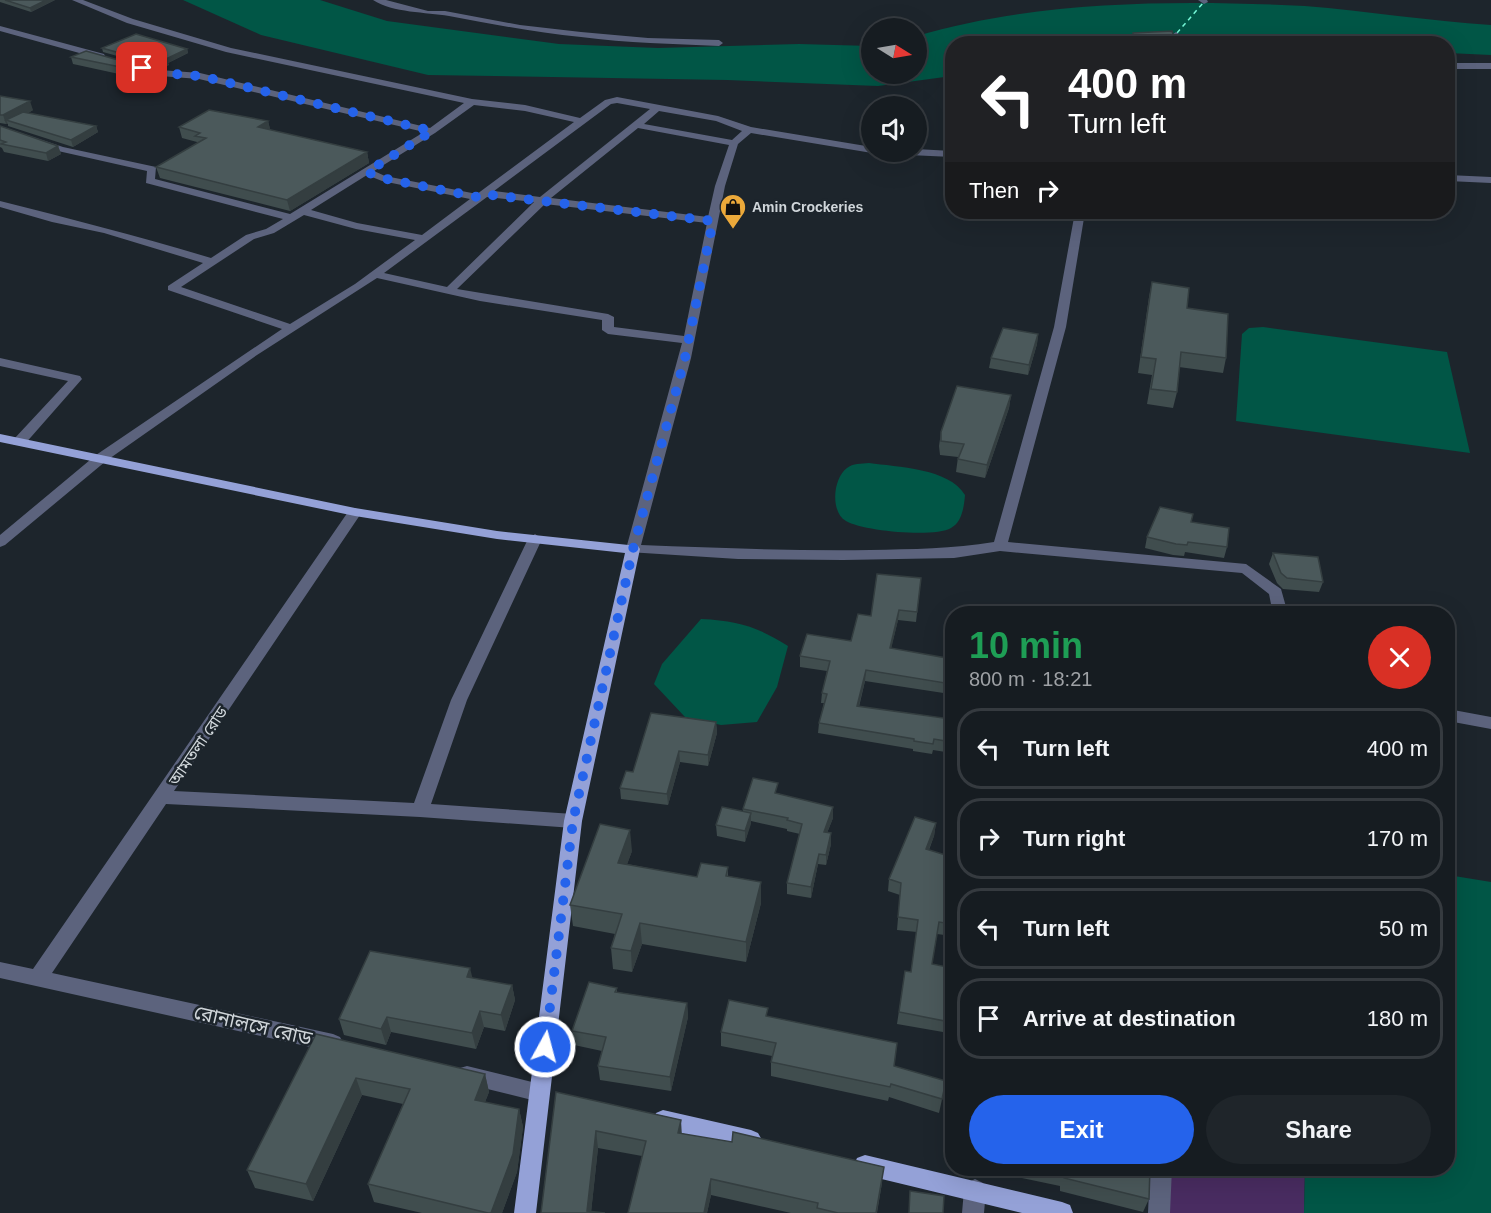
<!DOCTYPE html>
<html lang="en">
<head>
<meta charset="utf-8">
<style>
	:root { --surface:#161c21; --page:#1f252a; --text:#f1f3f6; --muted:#9ea1a5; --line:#353a3f; --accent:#2563eb }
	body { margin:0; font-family:Arial,"Noto Sans Bengali",sans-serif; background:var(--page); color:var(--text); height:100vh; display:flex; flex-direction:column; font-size:22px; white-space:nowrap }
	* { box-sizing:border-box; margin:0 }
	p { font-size:20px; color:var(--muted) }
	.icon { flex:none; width:33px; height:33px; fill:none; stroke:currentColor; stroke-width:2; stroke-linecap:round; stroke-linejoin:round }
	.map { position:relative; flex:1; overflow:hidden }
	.sheet { position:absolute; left:945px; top:606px; width:510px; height:570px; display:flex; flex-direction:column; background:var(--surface); border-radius:24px; box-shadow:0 6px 24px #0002,0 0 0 2px var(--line) }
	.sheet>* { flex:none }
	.guide { position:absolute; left:945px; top:36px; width:510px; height:183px; border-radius:24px; box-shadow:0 6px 24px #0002,0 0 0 2px var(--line); background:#202124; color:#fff; overflow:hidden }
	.needle { width:39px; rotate:101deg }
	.buttons { position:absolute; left:861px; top:18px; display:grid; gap:12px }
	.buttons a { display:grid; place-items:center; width:66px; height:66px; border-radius:50%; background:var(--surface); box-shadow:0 6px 24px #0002,0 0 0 2px var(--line); font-size:30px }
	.pin { position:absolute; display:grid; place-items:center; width:51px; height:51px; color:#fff; margin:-26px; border-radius:12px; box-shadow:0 3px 9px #0006 }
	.me { position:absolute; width:66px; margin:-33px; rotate:7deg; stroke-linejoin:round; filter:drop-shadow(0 0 4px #0008) }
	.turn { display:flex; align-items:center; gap:21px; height:126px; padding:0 24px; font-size:27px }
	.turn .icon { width:78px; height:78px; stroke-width:2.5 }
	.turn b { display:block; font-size:42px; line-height:51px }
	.then { display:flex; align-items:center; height:57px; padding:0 24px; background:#0003; gap:12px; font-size:22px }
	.round { display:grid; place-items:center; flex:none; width:63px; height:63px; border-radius:32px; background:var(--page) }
	.headline { display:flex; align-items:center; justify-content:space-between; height:102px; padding:0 24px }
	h1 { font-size:36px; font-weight:700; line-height:45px; color:#1e9e55 }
	.action { display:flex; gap:12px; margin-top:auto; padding:12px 24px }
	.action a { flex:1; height:69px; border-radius:36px; background:var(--accent); color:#fff; font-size:24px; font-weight:700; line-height:69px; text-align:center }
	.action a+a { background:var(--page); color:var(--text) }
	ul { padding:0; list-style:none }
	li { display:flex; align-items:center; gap:18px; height:81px; margin:0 12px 9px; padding:0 12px; border:3px solid var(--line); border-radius:24px }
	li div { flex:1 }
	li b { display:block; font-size:22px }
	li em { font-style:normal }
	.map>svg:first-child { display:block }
	.green { fill:#492c61 }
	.water { fill:#015646 }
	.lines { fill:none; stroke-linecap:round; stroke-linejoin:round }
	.ferry { stroke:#75f7d7; stroke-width:1.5; stroke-dasharray:4.5 4; stroke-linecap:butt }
	.minor { fill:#5c637d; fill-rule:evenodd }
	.major { fill:#94a1d7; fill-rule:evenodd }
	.wall { fill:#404d4e }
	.shaded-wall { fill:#343e40 }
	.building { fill:#4b595b; stroke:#343e40; stroke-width:1.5 }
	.route { stroke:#2563eb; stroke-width:10; stroke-dasharray:0 18 }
	.labels { text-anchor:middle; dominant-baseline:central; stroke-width:5; stroke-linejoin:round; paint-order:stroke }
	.far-poi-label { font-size:14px; font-weight:bold; fill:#d0d6da; stroke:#1d252c; text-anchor:start }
	.street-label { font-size:16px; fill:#d0d6da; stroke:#1d252c }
	.near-street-label { font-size:20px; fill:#d0d6da; stroke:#1d252c }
</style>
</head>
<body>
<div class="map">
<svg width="1491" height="1213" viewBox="0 0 1491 1213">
	<rect width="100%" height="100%" fill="#1d252c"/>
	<path class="green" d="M1161,1169h144l-1,44h-145z"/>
	<path class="water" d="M183,0h137l67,21 172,23 99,4 141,-4 72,2 1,28h44l1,-38c122,-36 261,-36 388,-30 62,5 124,15 186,19v30l-43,-2v-9h-132l-142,-6 -39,1 -28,5h-155v32l-74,10 -151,-6 -299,-5 -167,-40z
		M1263,327l184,25 23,101 -234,-32 6,-87 7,-6z
		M869,463c28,4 80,5 96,32 -1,12 -3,27 -14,33 -17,10 -88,3 -105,-7 -16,-9 -13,-43 1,-53 6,-5 14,-4 22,-5z
		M701,619c37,2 55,7 87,27l-11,41 -20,35 -36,3 -36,-8 -31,-33 8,-20z
		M1448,875l43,7v331h-187l1,-44 143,-1z"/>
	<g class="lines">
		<path class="ferry" d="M1177,33l26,-30"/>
		<path class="minor" d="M72,0h11l50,19 98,29 241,51 53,6 55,13 25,-18 12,-3 101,19 33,11 121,20v5h3l-3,1 -121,-20 -13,11 -13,42 -34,172 -50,187c77,3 153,6 229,5 42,-1 83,-1 124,-8l60,-215 21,-115h10l-19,115 -58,215 238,22 35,25 7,25h-15l-4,-20 -27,-21 -242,-22 -46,7 -111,2 -105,-1 -110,-7 -2,-3 56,-206 -74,-9 -6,-4v-10l-122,-19 -103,-23 -120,77 -151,106 -101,84 -5,2v-12l96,-80 186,-126 -114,-39v-4l35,-23 -99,-30 -52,-11 -52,-15v-6c71,18 141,36 211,57l35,-23 20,-6 17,-10 -137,-36 1,-12 -89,-20 -58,-19v-6l63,21 93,20 -1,12 135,35 134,-82 -225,-53 -39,-3 -36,-10v-4l36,8 40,3 230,55 34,-25 -238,-51 -99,-29zM617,103l33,6 -110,88 -46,-6 117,-87zM474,105l51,6 49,11 -97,72 -92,-18 -11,-5 61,-38zM659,111l57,10 26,10 -10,9 -88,-16zM638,128l91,17 -14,41 -7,31 -157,-19zM367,175l15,6 88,18 -48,36 -65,-12 -46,-13zM487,197l47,5 -87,85 -63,-14zM545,204l162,19 -23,113 -70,-9v-10l-6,-3 -151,-25zM304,215l52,14 59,11 -60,44 -65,40 -109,-37 73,-48 20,-6z
			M373,0h13l42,11h17l75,14 61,7 67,6 71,2 4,3 -4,3c-46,-2 -92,-3 -138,-9 -45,-4 -88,-13 -132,-21 -23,-4 -56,-3 -76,-16z
			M1198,0h9l1,2 -4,2z
			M0,26l104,28 1,2 -4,3 -101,-28z
			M1176,32l4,3v9h-8v-9z
			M1448,63h43v6h-43z
			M916,149l36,2v6l-43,-2 -5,-3h12z
			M1448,175l43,2v6l-43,-2z
			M0,358l80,18 2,3 -58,66h-10l-2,-3 2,-3 54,-58 -68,-15z
			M355,508l7,4 -188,279 240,12 37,-103 77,-161 7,-5 7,5 -75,161 -36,104 142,10 6,2 3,5 -3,5 -6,2 -153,-11 -254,-13 -114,169 281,61 7,3 3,6 -3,6 -7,3 -333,-74v-16l33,7 317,-460z
			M1448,709l43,8v12l-43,-8z
			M467,1066l73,18 7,2 3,7 -3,7 -7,2 -73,-18 -7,-2 -3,-7 3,-7z
			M1150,1168h22l-2,45h-22z
			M975,1179l8,4 3,7 -2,23h-22l2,-23 3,-7z"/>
		<path class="major" d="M0,434l355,74 142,23 141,15 2,3 -58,272 -46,392h-22l50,-392 61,-268 -128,-14 -142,-23 -355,-74z
			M663,1110l88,20 7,3 4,7 -4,7 -7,3 -88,-20 -7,-3 -3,-7 3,-7z
			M865,1155l197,47 8,3 3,8h-51l-157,-38 -8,-3 -3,-7 3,-7z"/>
	</g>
	<path class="wall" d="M0,0h55l-24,12 -31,-10z
		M102,48l85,1 1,4 -20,10 1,2 -9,3 -57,-16z
		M71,57l76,11 2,7 -7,4 -69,-15z
		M0,96l33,14 -5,3 68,13 2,6 -25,15 -65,-21v-2h-2l-6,-1z
		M268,121l2,9 97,22 2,11 -79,48 -130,-33 -4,-11 41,-23v-2l-15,-4 -3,-11z
		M0,126l58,20 3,8 -13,7 -44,-9 -2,-4 -2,-1z
		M1152,282l35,26 39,50 -3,15 -44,-6 -2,25 -4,16 -26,-4 5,-29 -14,-2 11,-76z
		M1038,334l-1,10 -9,31 -39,-7 2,-10z
		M1011,395l-2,13 -24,70 -29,-6 2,-15 -18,-2 -1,-9 2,-14z
		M1191,522l36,25 -3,11 -39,-6 -1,4 -11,-1 -28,-7 2,-11z
		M1273,553l50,29 -4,10 -36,-3 -6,-6 -8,-19z
		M921,578l-5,44 -18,-2 -7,28 61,11v22l-2,13 -85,-13 -6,26 93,16v30l-19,-3 -1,4 -19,-3v-2l-95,-16 1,-10 5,-20h-3l1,-10 5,-22 -27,-4v-11l51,-15 20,-25z
		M716,722l1,11 -9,33 -28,-4 -12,43 -47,-6 -1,-11 13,-16z
		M778,793l55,25 -6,15h4v11l-5,21 -8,-1 -7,34 -24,-4v-11l13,-49 -13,-3v-2l-36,-8 -6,21 -28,-6 -1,-11 27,-14v-2z
		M936,823l-2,13 -5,14 23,7v79l-15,-2 -5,30 20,4v51l-7,-2 -2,15 -46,-8 8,-53 6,1 6,-40 -20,-2 3,-35 -12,-4 1,-12z
		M632,851l-5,13 70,13 31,-10v9l33,6v21l-15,59 -104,-18 -10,28 -19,-3 -2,-21 4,-14 -42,-8 -3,-21z
		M472,978l40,7 3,15 -10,31 -21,-4 -8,22 -85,-17 -5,13 -42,-10 -5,-16z
		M617,988v4l70,11 1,14 -17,74 -71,-11 -2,-14 4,-15 -28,-6 -2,-14z
		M768,1016l126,51 52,14 -7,32 -50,-16 -1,4 -117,-25v-14l1,-6 -51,-10v-14z
		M316,1034l169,40 4,18 -4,10 34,7 4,18 -6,45 -15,41h-80l-48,-11 -6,-18 35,-80 -41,-9 -49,106 -58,-13 -8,-18z
		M556,1092l125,28v13l201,50 -5,30h-86l-80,-18 -4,18h-79l14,-57 -44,-8 -7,64 -50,1z
		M984,1168h166l-1,31 -6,13 -83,-21v-5l-76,-16z"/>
	<path class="shaded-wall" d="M46,0h9l-24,12 -1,-4z
		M187,49l1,4 -20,10 1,2 -9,3 -1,-4 5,-4z
		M147,68l2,7 -7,4 -2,-8z
		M30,101l3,9 -21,12 -6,-2 2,4h-2l-3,-9z
		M268,121l3,11 -13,-5z
		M96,126l2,6 -25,15 -2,-7z
		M58,146l3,8 -13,7 -2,-8z
		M367,152l2,11 -79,48 -3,-11z
		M1038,334l-1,10 -9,31 1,-10z
		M1011,395l-2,13 -24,70 2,-13z
		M899,610l-1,10 -9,38 1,-10z
		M866,670l-1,11 -9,36 1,-11z
		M716,722l1,11 -9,33v-11z
		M679,751l1,11 -12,43 -1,-11z
		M833,807v11l-10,25 1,-11z
		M751,813v11l-6,18v-11z
		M936,823l-2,13 -10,25 2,-12z
		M630,830l2,21 -12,33 -2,-21z
		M831,833v11l-5,21v-10z
		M819,854l-1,10 -7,34v-11z
		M761,882v21l-15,59v-20z
		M640,923l2,21 -10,28 -1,-21z
		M470,968l4,16 -7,-7z
		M512,985l3,15 -10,31 -4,-16z
		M687,1003l1,14 -17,74 -1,-14z
		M480,1011l4,16 -8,22 -4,-16z
		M387,1017l4,15 -5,13 -5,-16z
		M485,1074l4,18 -10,25 -4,-17z
		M356,1078l6,17 -49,106 -7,-17z
		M519,1109l4,18 -6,45 -15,41h-11z
		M681,1120l1,17 -4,-4z
		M596,1131l2,17 -7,65h-4z
		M711,1179v16l-4,18h-3z"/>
	<path class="building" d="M5,0h41l-16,8z
		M1172,31l2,6 -3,7h-38v-11z
		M136,34l51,15 -23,11 3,1 -8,3 -57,-16z
		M86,51l61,17 -7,3 -69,-14z
		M0,96l30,5 -27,14h-3z
		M209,110l59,11 -10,6 109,25 -80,48 -131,-33 50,-29 -11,-2 5,-3 -21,-6z
		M23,112l73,14 -25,14 -65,-20z
		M0,126l58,20 -12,7 -45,-9 5,-2 -6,-2z
		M1152,282l37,6 -2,20 41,6 -2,44 -45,-6 -4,40 -26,-3 5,-30 -15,-2z
		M1003,328l35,6 -9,31 -38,-7z
		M957,386l54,9 -24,70 -29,-6 6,-15 -23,-3v-9z
		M1160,507l33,7 -2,8 38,6 -2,19 -39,-5 -1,3 -11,-1 -29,-7z
		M1273,553l45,4 5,25 -36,-4 -6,-5z
		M877,574l44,4 -4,34 -18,-2 -9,38 62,11v18l-1,7 -85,-14 -9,36 94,13 -1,3 2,1v19l-18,-3 -1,5 -19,-3v-2l-95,-16 8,-29 -5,-1 8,-32 -30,-5 7,-22 44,7 7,-27 13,2z
		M651,713l65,9 -8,33 -29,-4 -12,43 -47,-6 6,-17 7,1z
		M753,778l25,5 -3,10 58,14 -9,25 7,1 -5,22 -7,-1 -8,33 -24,-4 15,-59 -15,-4 1,-2 -45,-9z
		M722,807l29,6 -6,18 -29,-6z
		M915,817l21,6 -10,26 26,8v67l-13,-2 -7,42 20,4v39l-5,-1 -2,15 -46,-9 6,-41 6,1 7,-52 -20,-3 3,-34 -12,-4z
		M600,824l30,6 -12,33 79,14 4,-14 27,4 -2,9 35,6 -15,60 -106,-19 -9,28 -20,-3 11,-34 -52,-9z
		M370,951l100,17 -3,9 45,8 -11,30 -21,-4 -8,22 -85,-16 -6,12 -42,-10z
		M589,982l28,6 -2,4 72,11 -17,74 -72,-11 8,-29 -34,-6z
		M729,1000l39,8 -2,8 131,27 -3,23 52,15 -4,18 -51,-15 -1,3 -119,-25 5,-19 -55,-11z
		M316,1034l169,40 -10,26 44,9 -6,45 -22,59h-3l-120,-29 42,-95 -54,-11 -50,106 -59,-14z
		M556,1092l125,28 -3,13 54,9 1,-10 151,35 -8,46h-38l-21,-5 1,-5 -107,-24 -7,34h-76l18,-72 -50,-10 -9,80 18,2h-64z
		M1043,1168h107l-1,31 -85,-21v-5z
		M910,1191l34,5 -1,17h-34z"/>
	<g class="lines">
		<path class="route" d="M142,68l18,5 40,3 232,55 -65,41 15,6 95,19 5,-3 231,27 -28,137 -52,191 -60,272 -28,226"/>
	</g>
	<defs>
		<g id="shop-pin" transform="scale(1.35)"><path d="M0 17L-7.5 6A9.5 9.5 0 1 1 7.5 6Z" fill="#eca93a" stroke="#1d252c"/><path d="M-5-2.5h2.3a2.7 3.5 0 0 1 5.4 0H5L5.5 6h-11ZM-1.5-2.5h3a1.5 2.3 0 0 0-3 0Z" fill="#111"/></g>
	</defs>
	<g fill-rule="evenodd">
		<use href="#shop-pin" x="733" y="207"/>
	</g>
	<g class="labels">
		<g class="far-poi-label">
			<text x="752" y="207">Amin Crockeries</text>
		</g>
		<g class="street-label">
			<text transform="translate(198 746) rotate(-56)">আমতলা রোড</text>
		</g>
		<g class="near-street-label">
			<text transform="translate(253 1025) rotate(13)">রোনালসে রোড</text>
		</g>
	</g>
</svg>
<div class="buttons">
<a><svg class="needle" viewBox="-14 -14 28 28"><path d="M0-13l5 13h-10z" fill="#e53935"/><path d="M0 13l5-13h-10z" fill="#9ea1a5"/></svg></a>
<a><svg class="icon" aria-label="sound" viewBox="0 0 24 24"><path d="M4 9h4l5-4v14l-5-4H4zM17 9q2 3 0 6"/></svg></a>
</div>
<div class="pin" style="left:142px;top:68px;background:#d93025"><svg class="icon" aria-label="arrive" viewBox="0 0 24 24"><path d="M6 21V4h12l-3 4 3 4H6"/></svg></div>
<svg class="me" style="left:545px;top:1047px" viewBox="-20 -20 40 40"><circle r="17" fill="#2563eb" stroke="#fff" stroke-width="3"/><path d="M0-11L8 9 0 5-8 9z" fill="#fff"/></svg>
<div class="guide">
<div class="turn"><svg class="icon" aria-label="left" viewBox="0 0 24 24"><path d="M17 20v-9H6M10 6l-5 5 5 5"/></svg><div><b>400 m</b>Turn left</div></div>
<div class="then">Then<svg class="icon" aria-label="right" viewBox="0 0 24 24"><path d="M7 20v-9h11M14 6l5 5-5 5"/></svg></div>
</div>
<section class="sheet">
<div class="headline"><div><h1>10 min</h1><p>800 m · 18:21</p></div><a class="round" style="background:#d93025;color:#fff"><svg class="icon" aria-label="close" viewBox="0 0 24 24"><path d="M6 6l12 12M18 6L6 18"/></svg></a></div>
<ul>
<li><svg class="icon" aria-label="left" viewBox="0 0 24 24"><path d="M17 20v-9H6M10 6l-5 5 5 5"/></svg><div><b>Turn left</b></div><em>400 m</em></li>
<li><svg class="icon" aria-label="right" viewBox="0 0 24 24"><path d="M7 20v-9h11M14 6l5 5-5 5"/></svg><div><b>Turn right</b></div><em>170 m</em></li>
<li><svg class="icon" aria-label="left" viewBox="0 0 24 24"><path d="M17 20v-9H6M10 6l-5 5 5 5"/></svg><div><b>Turn left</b></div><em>50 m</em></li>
<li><svg class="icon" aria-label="arrive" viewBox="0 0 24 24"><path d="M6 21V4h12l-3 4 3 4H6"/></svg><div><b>Arrive at destination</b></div><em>180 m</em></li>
</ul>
<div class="action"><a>Exit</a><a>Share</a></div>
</section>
</div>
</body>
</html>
